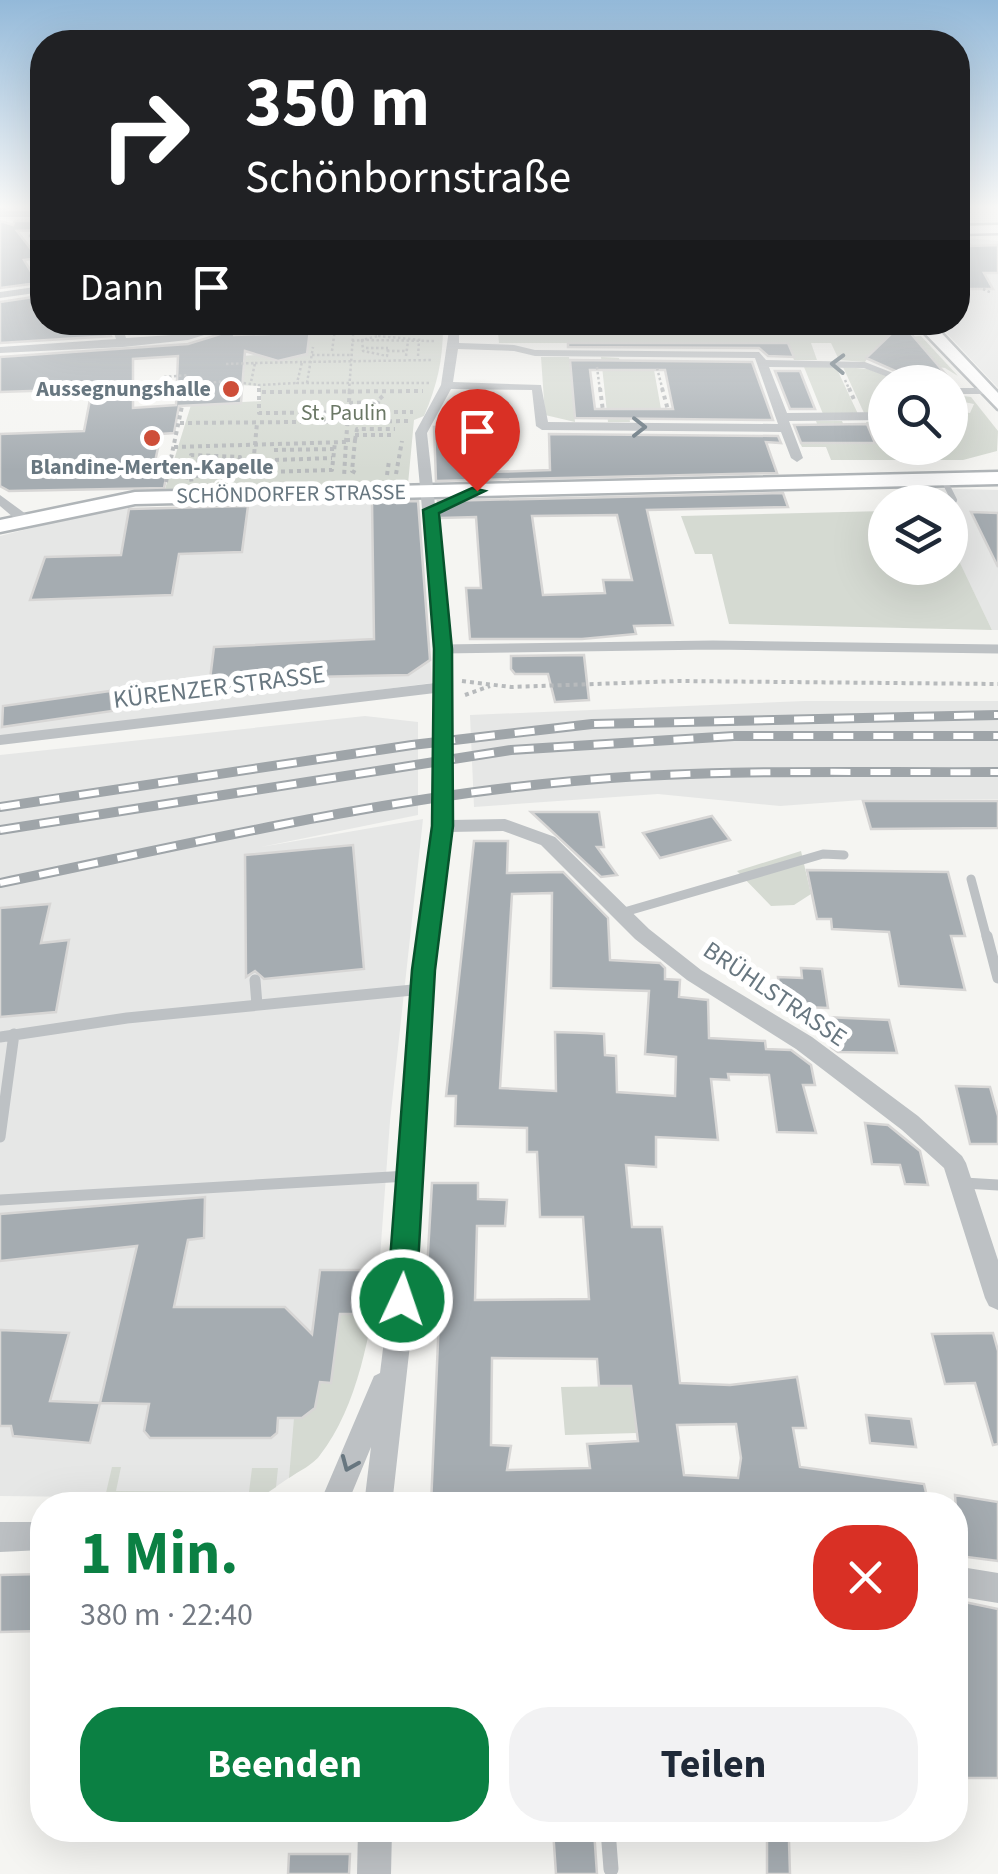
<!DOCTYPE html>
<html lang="de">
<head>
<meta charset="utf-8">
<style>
	:root { --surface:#fff; --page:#f2f2f3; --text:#1f2937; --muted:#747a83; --accent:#0b8043 }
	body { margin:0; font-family:"Source Sans 3",sans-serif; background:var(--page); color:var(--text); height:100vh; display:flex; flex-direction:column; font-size:38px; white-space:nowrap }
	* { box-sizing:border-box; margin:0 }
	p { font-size:32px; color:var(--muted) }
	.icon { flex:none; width:55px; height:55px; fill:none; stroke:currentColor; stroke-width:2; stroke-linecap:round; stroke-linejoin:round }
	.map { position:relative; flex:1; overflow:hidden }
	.details { position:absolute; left:30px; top:1492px; width:938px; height:350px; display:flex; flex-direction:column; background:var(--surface); border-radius:40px; box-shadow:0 10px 40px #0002 }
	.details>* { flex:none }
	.top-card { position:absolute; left:30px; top:30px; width:940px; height:305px; border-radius:40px; box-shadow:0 10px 40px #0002; background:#202124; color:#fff; overflow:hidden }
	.fabs { position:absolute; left:868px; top:365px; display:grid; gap:20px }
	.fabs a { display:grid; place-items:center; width:100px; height:100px; border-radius:50%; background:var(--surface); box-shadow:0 10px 40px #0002; font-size:50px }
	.pin { position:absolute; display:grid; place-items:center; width:85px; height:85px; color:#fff; margin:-102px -42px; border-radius:50% 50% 50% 0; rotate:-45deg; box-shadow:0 0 10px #0007 }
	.pin .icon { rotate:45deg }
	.me { position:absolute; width:110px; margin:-55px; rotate:3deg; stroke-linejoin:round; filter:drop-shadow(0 0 8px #0008) }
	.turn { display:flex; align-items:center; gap:35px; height:210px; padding:0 50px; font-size:45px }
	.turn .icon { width:130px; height:130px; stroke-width:2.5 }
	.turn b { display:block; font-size:70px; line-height:85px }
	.then { display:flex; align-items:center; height:95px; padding:0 50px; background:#0003; gap:20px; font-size:38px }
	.round { display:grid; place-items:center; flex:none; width:105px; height:105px; border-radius:40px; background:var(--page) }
	.head { display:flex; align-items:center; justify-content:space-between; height:170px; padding:0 50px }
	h1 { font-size:60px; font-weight:700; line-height:75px; color:var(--accent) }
	.primary-button { display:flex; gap:20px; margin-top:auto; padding:20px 50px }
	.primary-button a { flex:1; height:115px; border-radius:40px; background:var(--accent); color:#fff; font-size:40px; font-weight:700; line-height:115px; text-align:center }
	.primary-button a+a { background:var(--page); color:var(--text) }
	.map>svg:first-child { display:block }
	.built { fill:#e6e7e6 }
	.green { fill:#d5dad2 }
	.building { fill:#a5acb1; stroke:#d7d6d5; stroke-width:2.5; fill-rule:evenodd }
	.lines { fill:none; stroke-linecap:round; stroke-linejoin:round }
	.secondary-casing { stroke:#b0b5b8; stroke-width:5 }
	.path-far1 { stroke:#b7babc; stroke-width:2.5; stroke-dasharray:2.5 2.5; stroke-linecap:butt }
	.path { stroke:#b7babc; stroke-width:4; stroke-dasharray:4 4; stroke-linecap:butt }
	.service-far4 { stroke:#bdc1c4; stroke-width:5 }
	.service-far3 { stroke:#bdc1c4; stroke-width:6 }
	.service-far2 { stroke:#bdc1c4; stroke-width:9 }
	.service-far1 { stroke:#bdc1c4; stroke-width:11 }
	.service { stroke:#bdc1c4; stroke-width:15 }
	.minor { fill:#bdc1c4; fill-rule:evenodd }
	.secondary { fill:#fff; fill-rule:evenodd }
	.rail-casing { stroke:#9fa5a9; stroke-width:10 }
	.rail { stroke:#fff; stroke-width:6; stroke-dasharray:20; stroke-linecap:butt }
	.oneway { stroke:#687780 }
	.route { fill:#0b8043; stroke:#07532c; stroke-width:2.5 }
	.poi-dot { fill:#ce4e39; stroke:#fff; stroke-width:4 }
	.labels { text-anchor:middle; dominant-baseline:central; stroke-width:10; stroke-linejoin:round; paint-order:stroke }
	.far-poi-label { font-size:22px; font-weight:bold; fill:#687780; stroke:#fff; text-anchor:end }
	.far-park-label { font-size:22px; fill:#6b7866; stroke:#fff }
	.far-street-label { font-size:22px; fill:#687780; stroke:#fff }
	.street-label { font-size:25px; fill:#687780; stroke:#fff }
</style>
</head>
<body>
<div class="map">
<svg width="998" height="1874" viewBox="0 0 998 1874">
	<rect width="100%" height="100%" fill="#f5f5f2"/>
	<path class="built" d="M958,237l40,4v147l-61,-65 21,-1z
		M923,488l75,2v140h-6l-42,-87v-41h-19z
		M402,501l16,2 14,180 -432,56v-203l106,-27z
		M805,701h193v98l-136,1 -82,6 -122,-12 -184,13 -4,-92z
		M365,716l53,6v93l-157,32 162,-28 -33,302 -11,150 -12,68 -30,89 -19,30 -60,41 -258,-3v-741z"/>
	<path class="green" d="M427,322l16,5c0,33 -6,59 -19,89l-10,4 -6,64 -244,8 27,-87 70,-4 -1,-15 -24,-1 6,-29 28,-2 8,7 23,-5 10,-33z
		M497,323l384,1 12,14 28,-2 37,40 -13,-8 -77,-11 -3,5 -26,-2 -8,-17h-20l6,17h-23l-7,-17h-288z
		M541,357h28l6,65 -30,-7z
		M601,357l18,1 3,12h32l7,39h-33l2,13h-22z
		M804,367h32l22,47h-35z
		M843,367l25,2 33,13h-16v30l-21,1z
		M956,395l15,2 27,34 -1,20 -34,9h-132l-5,-13h-24l-2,-4 24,-1 -8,-21h26l9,22h23l-8,-21 19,-2v28h65v-38l20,3 4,-9 -20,-4z
		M885,511v57h65v-26l42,88 -263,-6 -17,-70h-17l-14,-38z
		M801,851l10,43 -17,11 -23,1 -34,-35z
		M368,1270l11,1c-8,59 -21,136 -59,184 -7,10 -21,16 -31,23l5,-60c21,0 23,-19 26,-36h11l9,-68h24z
		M632,1386l5,47 -72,2 -4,-48z
		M112,1467h9l-5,24 133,1 3,-24h26l-2,19 -18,12 -153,-2z"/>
	<path class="building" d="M0,221l13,4 2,-4h27v9l-25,1 21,27 -14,2 14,23 -38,5z
		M958,238h7l6,8 27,-1v28h-14l9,16h-35z
		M40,296l2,26h62l7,14 -111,7v-41z
		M147,322h65l-26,8 -57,4 -2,-7z
		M272,322h39l-4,32 -29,7 -33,-10 -4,52 -62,3 -5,27 -13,1 -8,37 14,2 -3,15 -155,3 -9,-5v-52l84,-3 8,-42 -92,3v-35l188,-13 45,-14 1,5 35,-1zM178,356l-2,49 -43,3v-49z
		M907,329l42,49 -29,4 -54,-24 29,-28z
		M568,343h220l6,14 -26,-1 -9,-8 -191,-1z
		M570,360l182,2 21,58 -198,-2zM590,370h75l8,39h-78z
		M775,371h25l15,38h-25z
		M470,393h23v27h-6l4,52 59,-2 -1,-36 229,2 3,7 -15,-1 11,31 -341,8 -2,-54 35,-2z
		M867,424l8,19h-74l-7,-18z
		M783,493l5,14 -141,3 26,115 -39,1 2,8 -54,5h-112l-4,-51h15l-5,-71 -36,1 -2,-17zM617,515l15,65h-29l2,13 -62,2 -11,-79z
		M418,501l12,159 -22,15 -147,3 -1,15 -52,2 6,-48 160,-8 -2,-137z
		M248,506l-6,46 -63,2 -7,41 -142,5 15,-43 76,-2 8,-46z
		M971,512l27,1v54z
		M584,655l5,45 -34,2 -7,-28h-33l-4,-5v-13z
		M110,691l2,20 -110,16 1,-21z
		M863,801h135v27l-127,1z
		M531,812h68l5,35h-7l20,28 -16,2z
		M712,816l18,24 -70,18 -17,-25z
		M474,841h34l-1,32 56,-1 45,46 2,42 50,3 5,5v11l15,1 -1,17 29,3 1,38 56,3 1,8 25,1 20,15 4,20h-12l13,48 -39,-1 -8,-57 -41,-1 1,6 -18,-1 7,61 -62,-3v30l-30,-2 6,62h30l18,156 50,2 67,-8 9,51h-13l7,39 124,17 5,21h-229l-1,-9h-74l1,9h-195l10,-234 -14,-1 5,-87h46v16l29,1 -2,26h-28l-2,74 114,-1 -6,-82h-43l-3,-65h-10v-24l-72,-2 1,-30h-10zM552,893l-1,95 98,3 -4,63 31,3 -1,39 -58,-4 -1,-36 -11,-1 -1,-21 -17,-1 -32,-1 1,59 -56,-3 12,-194zM492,1358l105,1 2,27h32l7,55 -51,3 3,24 -83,2 4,-24 -20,-1zM736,1424l5,34 -3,20 -54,-3 -7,-50z
		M353,845l11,124 -100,10 -9,-8 -9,6 -1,-122z
		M807,870l141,2 17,64h-14l14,54 -66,-4 -10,-54 -57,-3 -1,-10h-14z
		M50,904l-9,39 28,-3 -13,72 -56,5v-109z
		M801,968l21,1 6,39 -47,-2 -3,-29 24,1z
		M826,1017l63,3 8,33 -59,-1 -7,-5z
		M956,1086l34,1 8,29v28h-28z
		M865,1123l23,2 32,26 8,34 -23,-1 -5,-19 -28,-1z
		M205,1197l-1,41 -16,2 -14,67h111l27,27 8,-64h48l-4,44h-24l-9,69 -11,-1 -5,26 -13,10h-24l-1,15 -6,5h-121l-6,-7 5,-27 -49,-1 37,-157 -137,15v-47z
		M0,1330l69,3 -19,68 50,2 -10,40 -77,-7 -2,-10h-11z
		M993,1333l5,18v93l-5,1 -18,-62 -30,1 -13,-50z
		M866,1415l45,4 5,28 -46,-4z
		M955,1495l43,7v59l-39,-5z
		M42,1574v57l-42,1v-57z
		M955,1600l43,9v169h-43z
		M553,1830h41l3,44h-41z
		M767,1837l22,4 1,33h-23z
		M289,1854h61l-1,20h-61z"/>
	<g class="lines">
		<g class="secondary-casing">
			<path id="secondary" d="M998,225v8l-40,1v-8z
				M914,322h17l67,71v16z
				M998,472v12l-863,20 -135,28v-12l135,-28z"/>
		</g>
		<path class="path-far1" d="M32,230l-2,6 12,6
			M983,289l9,4
			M367,322v14
			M377,322l1,14 -16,4 72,1
			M389,322l34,10 -1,4
			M412,322l21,7
			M378,336l44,4
			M352,341l10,-1 1,11 24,5 1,-8
			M366,348h22
			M332,351l4,-29
			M387,351h20
			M312,355h41
			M406,356l2,-15
			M418,356l1,-15
			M255,363l47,-1
			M226,364l29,-1 -4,19
			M597,367l3,24
			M657,368l6,23
			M164,377l25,-2
			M845,380l5,11
			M307,383l6,-36
			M429,383h-132l5,-21 130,-2
			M164,387l63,-6 32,4
			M259,391v-6l38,-2
			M349,391l5,-69"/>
		<path class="path" d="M259,388v25l154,-1
			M600,388l3,23
			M662,388l6,22
			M849,388l6,14
			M262,392l161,-1
			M376,402l12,6
			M349,403l27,-1 8,-7
			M180,423l232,-2
			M355,435h40
			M346,440h9l-3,31 6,3
			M355,440l2,-11h38
			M346,442l4,-54
			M174,447l172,-5 -2,35
			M274,450l60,-1
			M199,458l-3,21 -10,1 5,-25 49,2 -2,8h15
			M275,460l57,-2
			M215,462h8l-1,9
			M265,472l67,-2 3,-28
			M396,474l6,-33
			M387,475l2,-14
			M213,476l3,-19
			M204,477l3,-19
			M252,477l5,-54
			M166,482l16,-76
			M462,681l49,6 168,-6 319,3
			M465,695l25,-9"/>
		<path class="service-far4" d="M0,213l4,-5"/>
		<path class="service-far3" d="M950,391h36
			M943,478l11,22"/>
		<path class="service-far2" d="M443,649l270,-4 285,4
			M971,879l16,60
			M621,913l202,-59 21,1"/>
		<path class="service-far1" d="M987,936l11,42
			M255,980l2,25
			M0,1037l127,-19 296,-29
			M0,1137l14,-103
			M964,1183l34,2
			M0,1200l408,-24"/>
		<path class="service" d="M608,1830l3,39"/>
		<path class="minor" d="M0,211h42v6h-42z
			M42,286v6l-42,6v-6z
			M110,322h11l5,16 61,-4 40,-12h19l-58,18 -65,7 -123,6v-6l116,-8z
			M442,322h12l5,5v16l55,2 21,5 224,2 7,8 99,2 51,20h-15l-37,-14 -95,-1 18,46 98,-1v8l-96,1 14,37 -6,4 -6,-4 -10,-26 -239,-2 -6,-4 -4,-36 -81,-1 -24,44 24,216v171l54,-1 50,18 94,92 52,41 111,67 106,79 44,40 4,7 32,97v50l-9,-4 -4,-8 -41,-130 -42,-38 -106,-81 -109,-69 -52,-41 -94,-94 -38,-14 -53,1 -16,138 -19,330 -23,205h-28l7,-58 -24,58h-28l55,-129 6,-3 9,-73 25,-330 19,-144 2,-133 -435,52v-10l435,-52v-34l-20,-216 26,-48 8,-55zM458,349l56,2 21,5 220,2 23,66 -230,-2 -7,-37 -88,-3z
			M0,495l30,22v6h-10l-20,-17z
			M0,1522h42v28l-42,2z
			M955,1566l43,7v30l-43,-7z
			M358,1830h34l-1,44h-34z"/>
		<use href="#secondary" class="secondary"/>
		<g class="rail-casing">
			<path id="rail" d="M0,807l412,-62 180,-21 406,-9
				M0,830l511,-80 223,-14h264
				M0,883c190,-39 380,-85 574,-102 141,-13 283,-8 424,-9"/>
		</g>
		<use href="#rail" class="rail"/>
	</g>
	<defs><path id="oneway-chevron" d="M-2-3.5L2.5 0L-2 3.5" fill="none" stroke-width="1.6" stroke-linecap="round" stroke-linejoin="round" transform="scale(2.5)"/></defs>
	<g class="oneway">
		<use href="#oneway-chevron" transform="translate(838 364) rotate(-178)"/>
		<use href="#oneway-chevron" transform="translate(639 427)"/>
		<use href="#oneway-chevron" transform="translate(349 1464) rotate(113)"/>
	</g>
	<linearGradient id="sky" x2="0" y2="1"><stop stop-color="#93b9d9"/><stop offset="0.44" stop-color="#fafaf9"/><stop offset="1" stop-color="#fafaf9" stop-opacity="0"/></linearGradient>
	<rect width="998" height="470" fill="url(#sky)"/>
	<path class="route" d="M472,488l13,3 -46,22 13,136 1,177 -18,144 -19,330 -4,10 -10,4 -11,-4 -4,-10 25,-330 20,-144 2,-177 -11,-139z"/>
	<g class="poi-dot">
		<circle cx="231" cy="389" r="10"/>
		<circle cx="152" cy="438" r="10"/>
	</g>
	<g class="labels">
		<g class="far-poi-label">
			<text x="211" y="389">Aussegnungshalle</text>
			<text x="152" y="467" text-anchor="middle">Blandine-Merten-Kapelle</text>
		</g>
		<g class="far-park-label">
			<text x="344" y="413">St. Paulin</text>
		</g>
		<g class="far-street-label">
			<text transform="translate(291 494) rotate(-1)">SCHÖNDORFER STRASSE</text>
		</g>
		<g class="street-label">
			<text transform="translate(219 687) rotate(-7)">KÜRENZER STRASSE</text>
			<text transform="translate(775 994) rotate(34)">BRÜHLSTRASSE</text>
		</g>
	</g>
</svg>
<div class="fabs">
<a><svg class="icon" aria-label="search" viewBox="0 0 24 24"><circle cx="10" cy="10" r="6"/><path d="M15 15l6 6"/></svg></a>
<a><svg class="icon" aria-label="layers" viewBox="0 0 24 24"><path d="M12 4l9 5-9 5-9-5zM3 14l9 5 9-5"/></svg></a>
</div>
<div class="pin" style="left:477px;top:491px;background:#d93025"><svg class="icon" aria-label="arrive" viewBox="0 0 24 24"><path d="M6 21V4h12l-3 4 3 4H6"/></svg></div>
<svg class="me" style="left:402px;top:1300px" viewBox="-20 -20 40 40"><circle r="17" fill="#0b8043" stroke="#fff" stroke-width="3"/><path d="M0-11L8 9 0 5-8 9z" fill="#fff"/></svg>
<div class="top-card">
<div class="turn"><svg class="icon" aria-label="right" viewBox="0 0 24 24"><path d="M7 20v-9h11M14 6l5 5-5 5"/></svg><div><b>350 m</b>Schönbornstraße</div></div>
<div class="then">Dann<svg class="icon" aria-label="arrive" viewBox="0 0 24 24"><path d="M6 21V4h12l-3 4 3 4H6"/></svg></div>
</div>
<section class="details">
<div class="head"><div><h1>1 Min.</h1><p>380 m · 22:40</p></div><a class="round" style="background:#d93025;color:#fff"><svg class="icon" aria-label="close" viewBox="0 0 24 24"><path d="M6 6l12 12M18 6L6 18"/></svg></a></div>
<div class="primary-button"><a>Beenden</a><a>Teilen</a></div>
</section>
</div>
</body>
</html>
